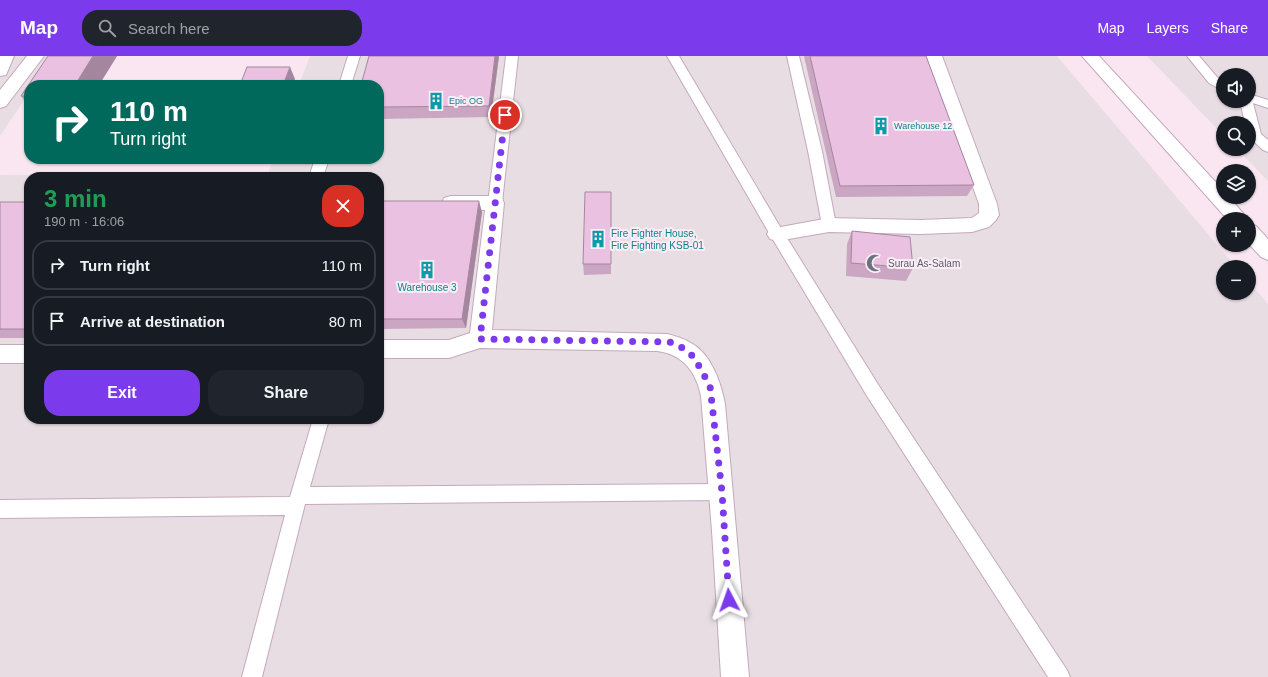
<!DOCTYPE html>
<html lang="en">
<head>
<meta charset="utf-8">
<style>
	:root { --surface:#171b24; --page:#20242c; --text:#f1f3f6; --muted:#9ea1a6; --line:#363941; --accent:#7c3aed }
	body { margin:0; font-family:Helvetica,sans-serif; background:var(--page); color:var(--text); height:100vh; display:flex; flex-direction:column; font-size:15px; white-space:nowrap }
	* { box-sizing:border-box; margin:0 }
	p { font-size:13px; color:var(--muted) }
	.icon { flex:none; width:22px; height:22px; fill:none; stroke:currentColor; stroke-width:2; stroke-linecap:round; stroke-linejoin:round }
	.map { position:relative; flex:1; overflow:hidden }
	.side { position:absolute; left:24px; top:116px; width:360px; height:252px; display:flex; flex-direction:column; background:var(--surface); border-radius:16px; box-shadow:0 1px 3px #0004 }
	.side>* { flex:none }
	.banner { position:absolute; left:24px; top:24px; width:360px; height:84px; border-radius:16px; box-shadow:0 1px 3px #0004; background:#00695c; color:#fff; overflow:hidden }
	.buttons { position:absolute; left:1216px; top:12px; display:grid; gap:8px }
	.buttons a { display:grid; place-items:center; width:40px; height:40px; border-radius:50%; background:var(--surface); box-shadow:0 1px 3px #0004; font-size:20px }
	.pin { position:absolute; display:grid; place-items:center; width:34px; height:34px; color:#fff; margin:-17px; border:2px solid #fff; border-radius:50%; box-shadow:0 1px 4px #0007 }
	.me { position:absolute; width:44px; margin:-22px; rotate:356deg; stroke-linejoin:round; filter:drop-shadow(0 0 3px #0008) }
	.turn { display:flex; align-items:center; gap:14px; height:84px; padding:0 20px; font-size:18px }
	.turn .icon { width:52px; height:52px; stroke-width:2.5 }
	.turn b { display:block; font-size:28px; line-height:34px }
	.round { display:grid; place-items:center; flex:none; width:42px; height:42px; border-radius:16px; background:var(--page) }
	.summary { display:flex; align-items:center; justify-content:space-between; height:68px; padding:0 20px }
	h1 { font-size:24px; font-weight:700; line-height:30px; color:#1e9e55 }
	.action { display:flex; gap:8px; margin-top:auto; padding:8px 20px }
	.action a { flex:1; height:46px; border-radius:16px; background:var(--accent); color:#fff; font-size:16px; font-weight:700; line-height:46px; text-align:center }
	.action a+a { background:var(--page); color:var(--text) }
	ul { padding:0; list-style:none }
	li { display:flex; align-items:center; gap:12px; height:50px; margin:0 8px 6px; padding:0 12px; border:2px solid var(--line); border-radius:16px }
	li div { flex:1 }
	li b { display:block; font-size:15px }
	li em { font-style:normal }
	header { display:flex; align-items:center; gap:24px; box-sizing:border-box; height:56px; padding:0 20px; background:var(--accent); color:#fff }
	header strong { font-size:19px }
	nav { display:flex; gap:22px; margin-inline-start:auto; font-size:14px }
	.search { width:280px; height:36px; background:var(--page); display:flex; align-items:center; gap:10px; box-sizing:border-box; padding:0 14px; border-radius:16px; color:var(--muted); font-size:15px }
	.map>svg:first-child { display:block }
	.industrial { fill:#e8dde3; fill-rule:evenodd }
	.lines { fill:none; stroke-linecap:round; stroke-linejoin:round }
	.lane-casing { stroke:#c4a9bc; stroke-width:2 }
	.street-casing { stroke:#c4a9bc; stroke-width:2 }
	.lane { fill:#fff; fill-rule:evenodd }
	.street { fill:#fff; fill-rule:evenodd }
	.wall { fill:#caa6c2 }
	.shaded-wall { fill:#a4879e }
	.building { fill:#ebc1e1; stroke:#a4879e }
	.route { stroke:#7c3aed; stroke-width:7; stroke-dasharray:0 12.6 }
	.labels { text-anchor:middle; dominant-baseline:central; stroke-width:4; stroke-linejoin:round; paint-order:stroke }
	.far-culture-label { font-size:9px; fill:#0d838f; stroke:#fcecf5; text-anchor:start }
	.culture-label { font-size:10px; fill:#0d838f; stroke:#fcecf5; text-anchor:start }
	.worship-label { font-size:10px; fill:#5b616d; stroke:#fcecf5; text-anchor:start }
</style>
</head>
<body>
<header>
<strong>Map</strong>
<div class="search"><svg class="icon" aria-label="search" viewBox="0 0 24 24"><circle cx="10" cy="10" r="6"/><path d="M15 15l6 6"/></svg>Search here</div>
<nav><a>Map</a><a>Layers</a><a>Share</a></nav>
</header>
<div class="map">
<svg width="1268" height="621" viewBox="0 0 1268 621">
	<rect width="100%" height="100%" fill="#f9e6f0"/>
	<path class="industrial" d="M0,0h54l-25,29v8l-29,43z
		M310,0h747l179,211h-13v26h26v-11l19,22v373h-1268v-502l268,-2 5,-14h106v-74h-80zM29,121h350v242h-350z
		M1147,0h121v125l-31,-32h12v-26h-26v12zM1223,19h26v26h-26z"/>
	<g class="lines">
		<g class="lane-casing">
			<path id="lane" d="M348,0h12l-9,29h-12z
				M506,0h12l-16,147 -2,4 -5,1 -5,-1 -2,-4z
				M667,0h12l103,174 97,156 188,284 3,7h-22l-181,-281 -95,-158z
				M787,0h12l23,95 14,74 -2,4 -5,1 -5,-1 -2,-4 -14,-74z
				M1187,0h12l18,21 6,4v10l-14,-8z
				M1249,38l19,6v8l-15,-5 8,31 7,6v12l-5,-2 -14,-13v-14h-4l-5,-22h9z
				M315,103h14l-6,18h-14z
				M313,363h16l-19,68 412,-3 6,2 3,6 -3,6 -6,2 -417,4 -43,173h-20l43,-162 -285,3v-18l290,-3z"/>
		</g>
		<g class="street-casing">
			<path id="street" d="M0,0h14l-8,19 -6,1z
				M27,0h17l-38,50 -6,2v-18z
				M926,0h16l55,148 2,11 -3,5 -7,7 -17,5 -52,2 -91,-2 -52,9 -7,-2 -3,-5 3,-5 59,-11 91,2 52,-2 7,-5v-9z
				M1082,0h17l124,134v7h6l19,22h-21z
				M451,140h44l7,2 2,5 -12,127 175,4c8,2 16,4 24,9 20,11 30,39 34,61l24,273h-28l-9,-146 -11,-135c-5,-25 -19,-42 -44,-45l-177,-3 -31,10h-70v-18h70l21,-7 15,-123h-34l-7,-2 -2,-5 2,-5z
				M1249,168l7,2 12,13v21l-7,-3 -12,-13z
				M0,289h29v18h-29z"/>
		</g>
		<use href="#lane" class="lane"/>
		<use href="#street" class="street"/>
	</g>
	<path class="wall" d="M48,0h69l-18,29h-70v21l-8,-10z
		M369,0h130l-8,61 -112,2v-34z
		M804,0h122l48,129 -7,11 -131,1z
		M611,136v82l-27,1 -1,-11z
		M379,145l103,11 -16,116 -87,1z
		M0,146h29v136h-29z
		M852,175l61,37 -7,13 -60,-5 1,-32z"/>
	<path class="shaded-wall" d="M93,0h24l-18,29h-24z
		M495,0h4l-8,61 -2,-11z
		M290,11l5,12 -2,6h-10z
		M479,145l3,11 -16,116 -4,-9z"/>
	<path class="building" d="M48,0h45l-18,29h-46v11h-8z
		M369,0h126l-6,50 -110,1v-22h-18z
		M810,0h116l48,129 -134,1z
		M247,11h43l-7,18h-43z
		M585,136h26v72h-28z
		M379,145h100l-17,118h-83z
		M0,146h29v127h-29z
		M852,175l58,6 3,31 -62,-5z"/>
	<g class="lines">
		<path class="route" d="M505,59l-25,224 190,3 11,5 13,10 16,29 12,106 7,108"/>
	</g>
	<defs>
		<g id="building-bare" transform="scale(1.38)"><path d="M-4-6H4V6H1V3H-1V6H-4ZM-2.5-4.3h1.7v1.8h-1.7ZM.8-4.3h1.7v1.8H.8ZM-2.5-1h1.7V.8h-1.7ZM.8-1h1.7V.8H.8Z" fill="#0f9aa8" stroke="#fcecf5" stroke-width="2.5" paint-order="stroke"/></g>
		<g id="mosque-bare" transform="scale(1.38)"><path d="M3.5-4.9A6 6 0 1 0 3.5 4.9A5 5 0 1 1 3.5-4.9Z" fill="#6b7280" stroke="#fcecf5" stroke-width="2.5" paint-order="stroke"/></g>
	</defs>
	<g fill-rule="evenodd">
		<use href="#building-bare" x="436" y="45"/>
		<use href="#building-bare" x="881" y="70"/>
		<use href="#building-bare" x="598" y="183"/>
		<use href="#mosque-bare" x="875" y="207"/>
		<use href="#building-bare" x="427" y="214"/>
	</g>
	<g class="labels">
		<g class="far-culture-label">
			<text x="449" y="45">Epic OG</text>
			<text x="894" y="70">Warehouse 12</text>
		</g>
		<g class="culture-label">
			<text x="611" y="177">Fire Fighter House,<tspan x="611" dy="12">Fire Fighting KSB-01</tspan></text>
			<text x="427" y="231" text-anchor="middle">Warehouse 3</text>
		</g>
		<g class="worship-label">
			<text x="888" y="207">Surau As-Salam</text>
		</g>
	</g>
</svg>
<div class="buttons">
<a><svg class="icon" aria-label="sound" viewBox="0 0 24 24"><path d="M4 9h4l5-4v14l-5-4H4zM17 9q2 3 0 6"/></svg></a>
<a><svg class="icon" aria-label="search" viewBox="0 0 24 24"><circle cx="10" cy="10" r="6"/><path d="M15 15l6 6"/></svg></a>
<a><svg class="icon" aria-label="layers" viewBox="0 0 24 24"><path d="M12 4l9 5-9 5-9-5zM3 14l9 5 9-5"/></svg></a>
<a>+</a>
<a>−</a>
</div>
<div class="pin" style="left:505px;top:59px;background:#d93025"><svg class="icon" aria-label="arrive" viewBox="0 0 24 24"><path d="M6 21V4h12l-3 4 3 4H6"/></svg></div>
<svg class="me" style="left:729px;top:544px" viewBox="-20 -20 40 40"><path d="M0-17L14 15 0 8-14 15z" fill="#7c3aed" stroke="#fff" stroke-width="4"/></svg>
<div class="banner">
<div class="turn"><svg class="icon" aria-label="right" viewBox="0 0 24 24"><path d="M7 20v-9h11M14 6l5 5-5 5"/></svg><div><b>110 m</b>Turn right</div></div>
</div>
<section class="side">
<div class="summary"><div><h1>3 min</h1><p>190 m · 16:06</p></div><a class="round" style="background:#d93025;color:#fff"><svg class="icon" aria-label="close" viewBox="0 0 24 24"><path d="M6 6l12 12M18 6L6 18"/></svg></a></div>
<ul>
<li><svg class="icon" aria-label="right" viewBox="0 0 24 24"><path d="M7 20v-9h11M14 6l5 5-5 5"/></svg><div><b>Turn right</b></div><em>110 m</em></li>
<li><svg class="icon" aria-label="arrive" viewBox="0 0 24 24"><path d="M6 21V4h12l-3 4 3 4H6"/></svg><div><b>Arrive at destination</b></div><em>80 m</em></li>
</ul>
<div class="action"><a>Exit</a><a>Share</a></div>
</section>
</div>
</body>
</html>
